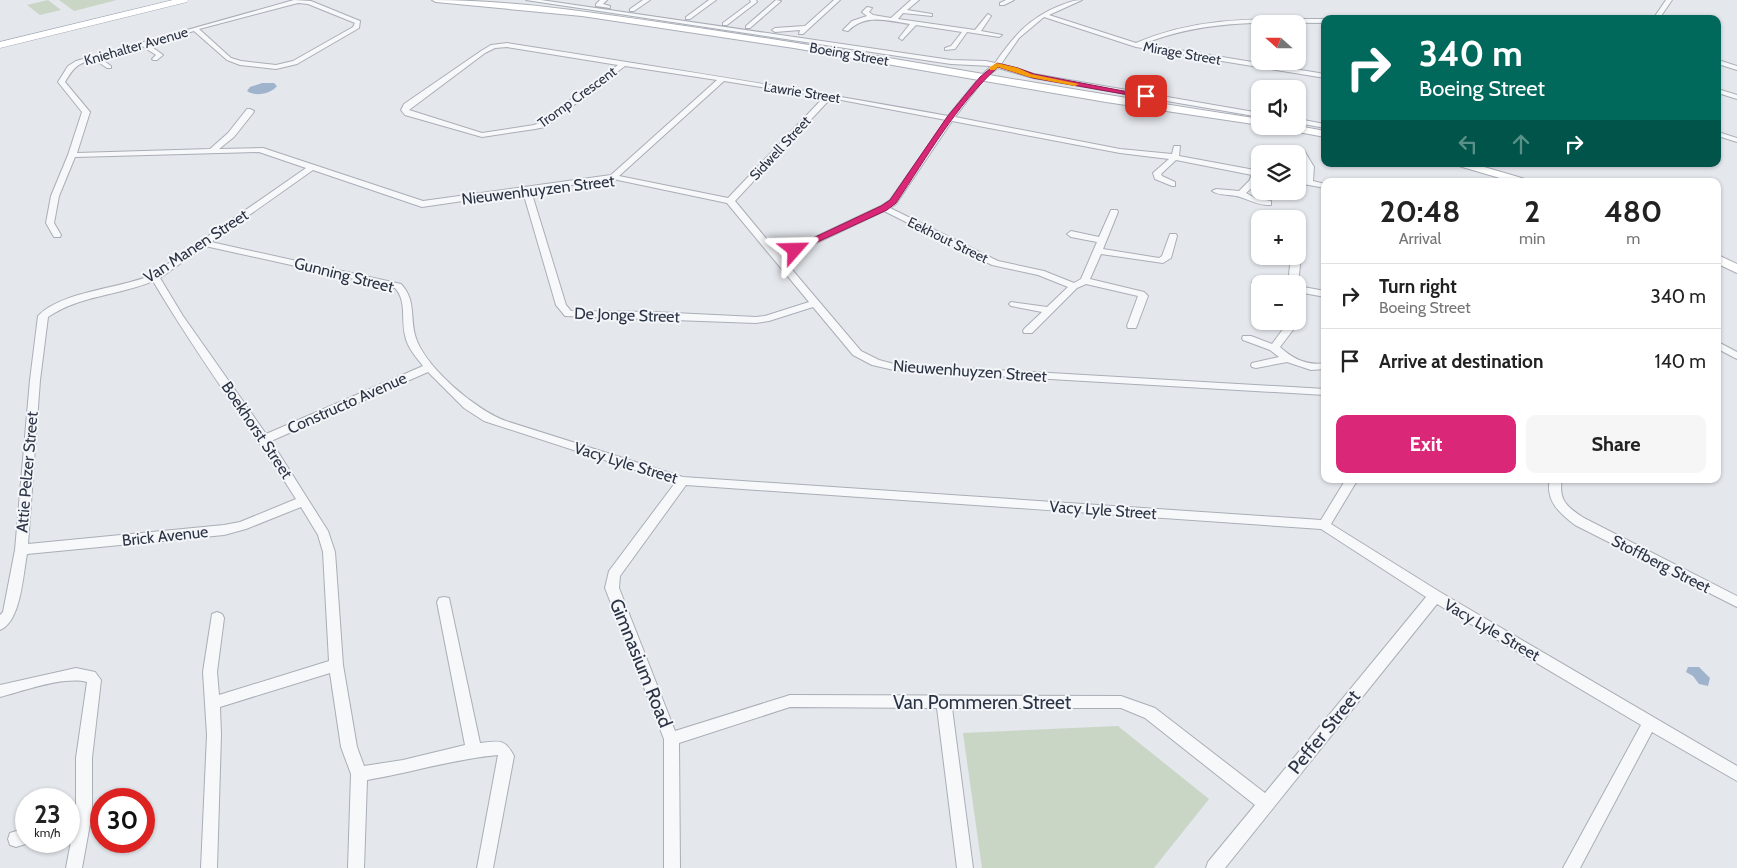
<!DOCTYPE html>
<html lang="en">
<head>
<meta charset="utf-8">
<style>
	:root { --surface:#fff; --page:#f6f6f6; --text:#222; --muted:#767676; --line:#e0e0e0; --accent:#db2777 }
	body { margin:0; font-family:Cabin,sans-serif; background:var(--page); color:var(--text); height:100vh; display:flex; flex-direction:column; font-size:19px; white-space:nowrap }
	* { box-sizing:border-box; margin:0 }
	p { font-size:16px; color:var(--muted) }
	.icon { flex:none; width:28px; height:28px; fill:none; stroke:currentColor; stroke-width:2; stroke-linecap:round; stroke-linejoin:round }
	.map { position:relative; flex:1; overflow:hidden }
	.side { position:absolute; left:1321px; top:178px; width:400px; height:305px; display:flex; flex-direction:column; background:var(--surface); border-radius:10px; box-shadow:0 1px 4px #0004 }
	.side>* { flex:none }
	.top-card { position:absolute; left:1321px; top:15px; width:400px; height:152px; border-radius:10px; box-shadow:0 1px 4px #0004; background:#00695c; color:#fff; overflow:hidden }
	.needle { width:32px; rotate:291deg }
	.fabs { position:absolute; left:1251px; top:15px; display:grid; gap:10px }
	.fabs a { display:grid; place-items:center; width:55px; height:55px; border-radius:10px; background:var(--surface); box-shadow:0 1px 4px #0004; font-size:25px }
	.speed { position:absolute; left:15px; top:788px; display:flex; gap:10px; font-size:25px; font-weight:700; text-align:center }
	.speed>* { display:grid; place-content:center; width:65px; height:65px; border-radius:50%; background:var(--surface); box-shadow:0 1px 4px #0004; line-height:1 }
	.speed small { font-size:12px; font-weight:400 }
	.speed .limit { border:8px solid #d22; background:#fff; color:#111 }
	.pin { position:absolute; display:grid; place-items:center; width:42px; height:42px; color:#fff; margin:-21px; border-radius:10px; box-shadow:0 2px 8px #0006 }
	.me { position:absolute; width:55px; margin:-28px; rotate:65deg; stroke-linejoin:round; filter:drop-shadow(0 0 4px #0008) }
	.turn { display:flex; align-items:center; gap:18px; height:105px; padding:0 15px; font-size:22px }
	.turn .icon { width:65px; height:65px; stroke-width:2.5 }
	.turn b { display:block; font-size:35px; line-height:42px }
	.lanes { display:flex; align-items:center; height:48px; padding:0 15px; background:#0003; justify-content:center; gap:25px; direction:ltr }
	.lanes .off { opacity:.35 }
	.eta { display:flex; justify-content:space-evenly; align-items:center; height:85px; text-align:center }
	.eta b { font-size:30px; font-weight:800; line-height:35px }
	.cta { display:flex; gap:10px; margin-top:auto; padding:10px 15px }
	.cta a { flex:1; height:58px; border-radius:10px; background:var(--accent); color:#fff; font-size:20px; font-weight:800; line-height:58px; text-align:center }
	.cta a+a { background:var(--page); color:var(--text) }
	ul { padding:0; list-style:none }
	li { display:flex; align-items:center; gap:15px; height:65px; padding:0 15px; border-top:1px solid var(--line) }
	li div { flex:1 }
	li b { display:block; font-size:19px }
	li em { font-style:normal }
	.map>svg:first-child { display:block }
	.green { fill:#c9d6c5 }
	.water { fill:#9fb4cc }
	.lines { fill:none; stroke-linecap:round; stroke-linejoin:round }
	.street-casing { stroke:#a9aeb7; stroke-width:2 }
	.secondary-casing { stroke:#a9aeb7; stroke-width:2 }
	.primary-casing { stroke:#a3abb8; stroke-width:1 }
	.street { fill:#f7f8fa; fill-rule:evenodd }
	.secondary { fill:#fff; fill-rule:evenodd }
	.primary { fill:#fff; fill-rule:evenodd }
	.route { fill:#db2777; stroke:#8e194d }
	.slow { fill:#f59e0b }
	.labels { text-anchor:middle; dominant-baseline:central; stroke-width:4; stroke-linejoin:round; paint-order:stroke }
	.far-street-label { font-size:14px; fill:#2b3445; stroke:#f4f6f9 }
	.street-label { font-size:16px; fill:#2b3445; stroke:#f4f6f9 }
	.near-street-label { font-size:19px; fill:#2b3445; stroke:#f4f6f9 }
</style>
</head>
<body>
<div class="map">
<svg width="1737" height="868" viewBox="0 0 1737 868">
	<rect width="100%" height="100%" fill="#e4e7ec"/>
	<path class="green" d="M48,0l13,10 -21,5 -13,-10z
		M59,0h58l-43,11z
		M1118,726l91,73 -55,69h-172l-19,-135z"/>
	<path class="water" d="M262,83h12l3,3c-6,8 -22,11 -30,5l3,-4z
		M1688,667h11l11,11 -2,8 -9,-2 -6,-8 -7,-4z"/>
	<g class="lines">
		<g class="street-casing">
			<path id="street" d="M294,0l17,1 49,20 -1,7 -62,36 -21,5 -36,-4 -13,-5 -33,-29 -46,13 15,11 -6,5h-4l-1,-1 4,-4 -14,-9 -42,12 11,8v2h-4l-13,-9c-17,5 -20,8 -29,23l25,30 -13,41 133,-4 18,-16 19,-24h3l4,2 -1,2 -19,24 -15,12 44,-1 160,53 188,-26 106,-95 -92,-14 -80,61 -10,2 -53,8 -77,-22 -4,-5 3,-6 77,-53 10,-6 16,-2c147,23 294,46 441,73l32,-39 11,-11 -40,-2 -425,-64h15l410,60 35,1 9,2c19,-27 33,-44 64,-57 8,-3 14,-6 23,-6l-33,15 87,28c63,-27 122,-24 189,-24v4c-62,-1 -123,-3 -182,21l182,30v4l-189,-31 -92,-30 -25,21 -18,26 33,10 226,39v4l-227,-39 -35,-10 -14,11 -29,38 165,32 52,5 2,-8h6l-1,10 81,15c0,10 -7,16 -14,22l9,5 16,3v4c-12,1 -21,-5 -31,-8 -9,-3 -21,-1 -28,-6l4,-2 23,2 10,-10 3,-6 -76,-15 -15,14 1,2 13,6v4h-3l-17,-7 -2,-6 16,-14 -49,-6 -168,-32 -56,83 -6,4 108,53 46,10 30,12 7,-4 16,-37 -26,-5 -4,-3 4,-3 28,6 12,-27h6l1,2 -15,37 56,9 3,-2 8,-22h6l1,2 -6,22 -8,5 -62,-9 -11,25 54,13 4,4 -12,32h-8l-1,-2 11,-30 -52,-12 -9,4 -45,45h-8l-1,-2 1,-2 18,-17 -31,-6 -2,-2 2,-2 36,5 21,-20 -30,-12 -46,-10 -108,-54 -101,48 78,92 18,9 15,4 431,25v6l-431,-25 -22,-5 -19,-10 -40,-48 -44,14 -13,2 -191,-7 -9,-11 -33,-113 -101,15 -109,-37 -102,72 190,42c15,16 9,32 14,51 8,31 62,76 91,86l177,56 638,43 25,-41h12l-27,45 109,68 297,174v15l-85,-49 -72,136h-17l78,-143 -204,-121 -212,264h-19l2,-6 47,-57 -110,-87 -24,-10h-169l21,160h-16l-20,-160 -147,-1 -111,36 1,125h-16v-129l-59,-151 4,-17 66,-88 -191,-62 -20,-13 -36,-36 -157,69 57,90 7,21 8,113 14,82 7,19 39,-6 62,-15 -28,-143 2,-4 5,-1 5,1 31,145c18,-2 25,-5 34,13l-21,112h-16l21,-113c-45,4 -88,18 -131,25l-3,88h-16l3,-94 -10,-27 -11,-74 -110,34 1,28 -4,133h-16l6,-133 -4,-63 9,-58 5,-2 5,2 2,4 -7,54 2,23 110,-34 -6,-109 -5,-17 -17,-28 -55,22 -22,6 -197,19c-4,20 -6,68 -27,76v-15l3,-3 12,-62 15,-170 8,-64c23,-25 82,-27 114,-41l154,-107 -47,-16 -184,5 -16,39 -5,27 7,12 -1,2h-6l-8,-14 5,-27 17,-41 14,-43 -24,-30 10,-16 8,-5zM298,3l10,1 47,19 -2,4 -60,34 -17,4 -35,-4 -10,-3 -32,-29zM507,47l111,18 -79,58 -5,2 -52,8 -73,-23 76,-57 10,-5zM724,81l100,16 -96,101 -109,-22zM831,98l115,22 -56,80 -9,6 -102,48 -44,-53zM613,179l114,24 82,99 -44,14 -9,1 -103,-5 -82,-1 -5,-6 -35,-114zM205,246l190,42c12,13 6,31 10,47 2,12 11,22 18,31l-157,68 -83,-118 -23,-38zM153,281c44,75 97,145 143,218l-56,23 -16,3 -196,19 12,-164 8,-63c32,-22 70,-21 105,-36zM686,485l635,44 105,68 -161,196 -110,-85 -34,-12 -331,-1 -115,36 -56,-143 1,-12z
				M600,0h7l-4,4 7,2v2l-14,-2v-2z
				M643,0h7l-16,11h-4v-2z
				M709,0h7l-26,19h-4v-2z
				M750,0h6l1,2 -30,23h-4v-2l28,-21z
				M776,0l5,1 -31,27h-4v-2z
				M834,0h6l-37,34h-4l1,-4 -25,2 -3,-2 3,-2 30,-2z
				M911,0h8l-12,10 25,4v2l-29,-3 -5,6 77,11 13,-16 3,2 -10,15 21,4 -3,2 -32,-5 -12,17 -10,1v-2l6,-2 11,-14 -46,-7 -14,15 -3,-2 11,-14c-23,-3 -44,-11 -62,7l-5,-1 9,-9 15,-5 -5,-4 5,-5 5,1 -3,4 4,3 18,3z
				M1006,0h8l-10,5h-4v-2z
				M1666,0h6l-13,19h-6z
				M1718,60l19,6v4l-19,-6z
				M1718,89l19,6v4l-19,-6z
				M1298,119l27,5v4l-27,-5z
				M1718,132l19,6v4l-19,-6z
				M1299,152h6l9,15 -1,14 12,3v4l-27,-5v-4l7,1 1,-13 -8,-13z
				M1298,254l3,2 -3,28h-10l3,-28h7z
				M1257,279l14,3 2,2h-13v1l-6,-1 -2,-2z
				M1298,286l27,5v6l-27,-5z
				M1298,320l1,2 -19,25c13,12 27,19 45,16v6l-14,1 -24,-8 -31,6 -4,-1 -1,-2 1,-2 27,-6 -9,-7 -27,-10 -1,-2 1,-2h8l21,8 17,-23z
				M1718,342l19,10v7l-19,-10z
				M1550,479h12c-4,21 5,28 22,39l153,78v11l-162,-82c-16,-12 -30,-25 -25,-46z
				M76,668l19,4 6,8 -9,78v55l-10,55h-16l8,-43 -5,2v-16l7,-3v-50l11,-76c-24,-6 -63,9 -87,15v-12z
				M26,828v13l6,1 -16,5 -6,-2 -2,-6 2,-6z"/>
		</g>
		<g class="secondary-casing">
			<path id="secondary" d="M432,0c94,0 188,17 280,30 183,27 365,62 548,89v6l-154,-23 -312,-54 -212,-32 -146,-14z
				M1277,126h21l27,5v6l-43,-8z
				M1458,164h16l51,15 1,2h-16l-51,-15z
				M1718,255l19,9v9l-19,-9z"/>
		</g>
		<g class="primary-casing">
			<path id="primary" d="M173,0h16l-2,2 -187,46v-6z"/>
		</g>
		<use href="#street" class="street"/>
		<use href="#secondary" class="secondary"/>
		<use href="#primary" class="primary"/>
	</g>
	<path class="route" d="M997,63l21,5 16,6 116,22 -4,2 -113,-20 -35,-11c-42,38 -71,90 -102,136l-9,7 -89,41h-6v-3l89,-42 9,-6 57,-83 33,-40z"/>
	<path class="slow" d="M997,63l21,5 13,6 48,10 -4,2 -46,-9 -31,-10 -3,3h-5v-3z"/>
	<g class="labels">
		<g class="far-street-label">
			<text transform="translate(136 46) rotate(-16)">Kniehalter Avenue</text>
			<text transform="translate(1182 53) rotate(10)">Mirage Street</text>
			<text transform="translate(849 54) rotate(10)">Boeing Street</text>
			<text transform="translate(802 92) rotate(9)">Lawrie Street</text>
			<text transform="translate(577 97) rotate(-36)">Tromp Crescent</text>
			<text transform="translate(780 148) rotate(-47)">Sidwell Street</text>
			<text transform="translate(948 240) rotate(26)">Eekhout Street</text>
		</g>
		<g class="street-label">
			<text transform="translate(538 190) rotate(-7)">Nieuwenhuyzen Street</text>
			<text transform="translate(196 246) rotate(-33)">Van Manen Street</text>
			<text transform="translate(344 275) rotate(14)">Gunning Street</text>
			<text transform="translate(627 315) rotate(2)">De Jonge Street</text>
			<text transform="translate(970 371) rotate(4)">Nieuwenhuyzen Street</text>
			<text transform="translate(347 403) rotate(-24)">Constructo Avenue</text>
			<text transform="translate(257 430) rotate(56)">Boekhorst Street</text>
			<text transform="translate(626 463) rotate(17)">Vacy Lyle Street</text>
			<text transform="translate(27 472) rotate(-85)">Attie Pelzer Street</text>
			<text transform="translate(1103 510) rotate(4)">Vacy Lyle Street</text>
			<text transform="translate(165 536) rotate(-6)">Brick Avenue</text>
			<text transform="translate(1661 564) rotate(27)">Stoffberg Street</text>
			<text transform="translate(1492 630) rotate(30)">Vacy Lyle Street</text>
		</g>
		<g class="near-street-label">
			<text transform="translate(641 663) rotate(68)">Gimnasium Road</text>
			<text x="982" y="702">Van Pommeren Street</text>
			<text transform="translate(1324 732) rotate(-51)">Peffer Street</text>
		</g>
	</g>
</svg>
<div class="fabs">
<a><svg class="needle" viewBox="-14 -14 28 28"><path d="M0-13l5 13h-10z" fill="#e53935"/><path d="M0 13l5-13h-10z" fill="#767676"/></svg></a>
<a><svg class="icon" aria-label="sound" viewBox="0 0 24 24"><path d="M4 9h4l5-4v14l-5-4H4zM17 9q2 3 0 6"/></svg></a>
<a><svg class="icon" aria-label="layers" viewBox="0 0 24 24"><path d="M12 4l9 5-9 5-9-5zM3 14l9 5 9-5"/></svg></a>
<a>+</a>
<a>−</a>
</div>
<div class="speed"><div>23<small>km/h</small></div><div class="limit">30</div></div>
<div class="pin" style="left:1146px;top:96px;background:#d93025"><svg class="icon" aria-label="arrive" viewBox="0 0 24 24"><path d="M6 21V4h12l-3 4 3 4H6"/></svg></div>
<svg class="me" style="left:795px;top:250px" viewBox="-20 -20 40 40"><path d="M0-17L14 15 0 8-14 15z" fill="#db2777" stroke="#fff" stroke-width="4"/></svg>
<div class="top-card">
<div class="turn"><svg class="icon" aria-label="right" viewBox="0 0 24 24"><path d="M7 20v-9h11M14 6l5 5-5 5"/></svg><div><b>340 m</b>Boeing Street</div></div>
<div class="lanes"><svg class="icon off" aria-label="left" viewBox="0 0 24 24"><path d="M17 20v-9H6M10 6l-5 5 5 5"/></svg><svg class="icon off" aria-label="ahead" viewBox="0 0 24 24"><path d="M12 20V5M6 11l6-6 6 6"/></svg><svg class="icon" aria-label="right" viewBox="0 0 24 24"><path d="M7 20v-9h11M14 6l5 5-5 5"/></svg></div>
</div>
<section class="side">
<div class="eta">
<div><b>20:48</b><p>Arrival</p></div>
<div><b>2</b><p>min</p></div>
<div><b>480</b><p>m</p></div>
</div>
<ul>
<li><svg class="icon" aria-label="right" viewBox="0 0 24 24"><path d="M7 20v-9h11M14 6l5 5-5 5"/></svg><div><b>Turn right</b><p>Boeing Street</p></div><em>340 m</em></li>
<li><svg class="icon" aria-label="arrive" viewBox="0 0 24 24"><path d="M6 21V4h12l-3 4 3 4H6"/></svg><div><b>Arrive at destination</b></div><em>140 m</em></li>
</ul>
<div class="cta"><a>Exit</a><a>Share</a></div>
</section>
</div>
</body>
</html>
